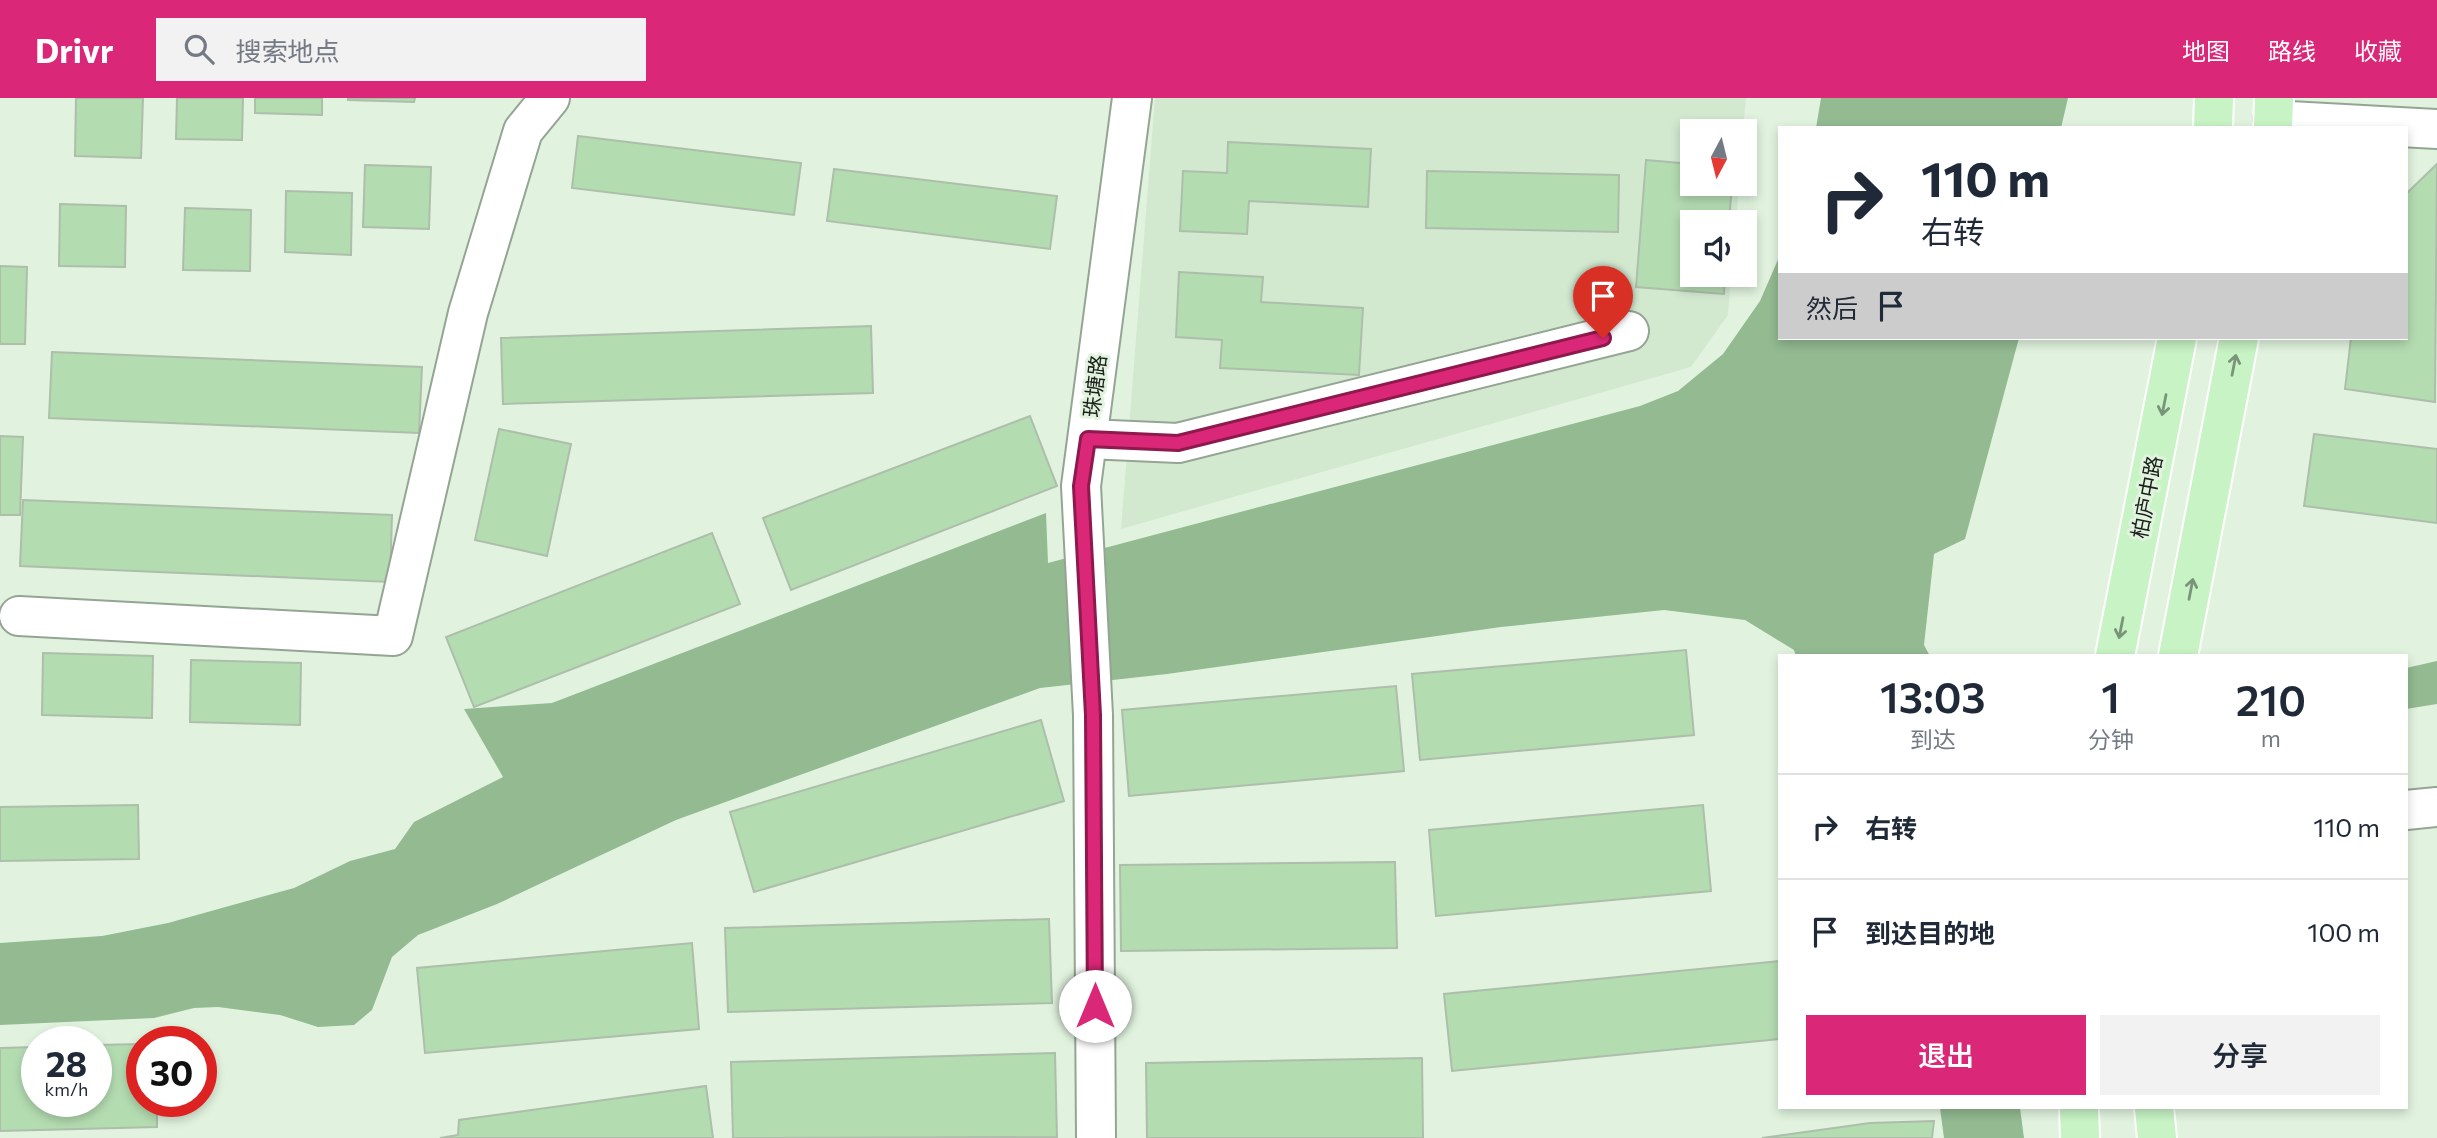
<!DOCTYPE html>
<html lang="zh">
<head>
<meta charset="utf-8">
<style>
	:root { --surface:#fff; --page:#f2f2f3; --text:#1f2937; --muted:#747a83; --line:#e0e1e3; --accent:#db2777 }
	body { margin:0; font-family:Commissioner,"Noto Sans SC",sans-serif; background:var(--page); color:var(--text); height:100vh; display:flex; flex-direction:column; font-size:26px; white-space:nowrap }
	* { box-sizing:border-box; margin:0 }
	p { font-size:23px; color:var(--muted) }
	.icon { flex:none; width:38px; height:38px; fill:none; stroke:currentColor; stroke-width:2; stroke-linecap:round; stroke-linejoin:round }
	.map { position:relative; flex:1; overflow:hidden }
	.side { position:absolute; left:1778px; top:556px; width:630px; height:455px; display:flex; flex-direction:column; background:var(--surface); border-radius:0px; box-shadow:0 4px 10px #0003 }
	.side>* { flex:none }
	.guide { position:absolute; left:1778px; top:28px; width:630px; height:214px; border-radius:0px; box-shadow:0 4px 10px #0003; background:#fff; color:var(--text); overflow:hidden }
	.needle { width:46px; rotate:187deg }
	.buttons { position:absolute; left:1680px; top:21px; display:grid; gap:14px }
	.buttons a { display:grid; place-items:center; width:77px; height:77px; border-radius:0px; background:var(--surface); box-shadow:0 4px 10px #0003; font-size:35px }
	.speed { position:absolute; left:21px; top:928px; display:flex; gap:14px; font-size:35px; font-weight:700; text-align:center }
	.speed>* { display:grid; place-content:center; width:91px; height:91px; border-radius:50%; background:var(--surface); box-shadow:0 4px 10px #0003; line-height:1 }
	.speed small { font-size:18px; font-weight:400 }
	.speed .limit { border:10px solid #d22; background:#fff; color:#111 }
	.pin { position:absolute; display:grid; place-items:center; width:60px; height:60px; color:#fff; margin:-72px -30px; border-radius:50% 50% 50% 0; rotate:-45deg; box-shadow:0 0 7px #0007 }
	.pin .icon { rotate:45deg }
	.me { position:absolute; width:77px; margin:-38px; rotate:0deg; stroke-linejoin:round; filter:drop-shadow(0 0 5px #0008) }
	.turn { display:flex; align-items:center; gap:24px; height:147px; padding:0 28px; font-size:32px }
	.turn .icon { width:91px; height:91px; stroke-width:2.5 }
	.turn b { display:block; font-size:49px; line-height:60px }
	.then { display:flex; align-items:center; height:66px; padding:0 28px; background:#0003; gap:14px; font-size:26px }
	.eta { display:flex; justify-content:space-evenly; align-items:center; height:119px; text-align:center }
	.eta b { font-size:42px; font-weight:600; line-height:49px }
	.cta { display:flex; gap:14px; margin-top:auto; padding:14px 28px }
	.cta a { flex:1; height:80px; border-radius:0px; background:var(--accent); color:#fff; font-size:28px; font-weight:600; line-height:80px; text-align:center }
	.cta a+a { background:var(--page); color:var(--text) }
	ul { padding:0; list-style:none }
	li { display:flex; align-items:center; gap:21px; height:105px; padding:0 28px; border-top:2px solid var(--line) }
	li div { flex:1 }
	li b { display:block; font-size:26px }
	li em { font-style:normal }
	header { display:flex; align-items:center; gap:42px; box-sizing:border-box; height:98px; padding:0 35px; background:var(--accent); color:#fff }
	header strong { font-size:33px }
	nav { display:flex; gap:38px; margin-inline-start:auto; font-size:24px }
	.search { width:490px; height:63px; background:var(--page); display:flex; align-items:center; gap:18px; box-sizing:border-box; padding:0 24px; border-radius:0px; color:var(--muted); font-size:26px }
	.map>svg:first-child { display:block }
	.built { fill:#d2e9d0 }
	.water { fill:#93ba91 }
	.building { fill:#b4dcb1; stroke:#adbeab; stroke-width:2 }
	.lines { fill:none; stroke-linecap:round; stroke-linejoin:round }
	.minor-casing { stroke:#94a593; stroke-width:42 }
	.major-casing { stroke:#fff; stroke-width:42 }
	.minor { stroke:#fff; stroke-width:38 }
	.major { stroke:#c7f3c5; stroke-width:38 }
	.oneway { stroke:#799478 }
	.route-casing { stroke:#8e194d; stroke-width:18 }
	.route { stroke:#db2777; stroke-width:12 }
	.labels { text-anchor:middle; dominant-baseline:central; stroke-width:6; stroke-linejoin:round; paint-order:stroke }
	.street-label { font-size:21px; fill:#1a211a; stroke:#e1f3df }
</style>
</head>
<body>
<header>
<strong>Drivr</strong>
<div class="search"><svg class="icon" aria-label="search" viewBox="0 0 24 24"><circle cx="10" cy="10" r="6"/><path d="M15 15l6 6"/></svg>搜索地点</div>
<nav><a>地图</a><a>路线</a><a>收藏</a></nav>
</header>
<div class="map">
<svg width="2437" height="1040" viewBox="0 0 2437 1040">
	<rect width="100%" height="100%" fill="#e1f3df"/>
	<path class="built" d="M1155,0h591l-3,33h-51v53h47l-3,38h-44v53h39l-3,40 -37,52 -570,162z"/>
	<path class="water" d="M1821,0h247l-7,30h-245z
		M1780,157v83h239l-54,201 -31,15 -10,91 6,11h-134l-2,-6 -49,-30 -81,-10 -163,17 -334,47 -127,14 -364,132 -179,84 -79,31 -26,22 -20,53 -18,15 -36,2 -38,-12 -62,-8 -24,1 -40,10 -154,7v-82l102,-7 66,-13 126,-35 56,-27 45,-12 19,-27 89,-45 -39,-68 88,-6 494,-190 2,50 592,-157 38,-15 45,-37 37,-53z
		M2437,563v43l-31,5v-41z
		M1940,1010h80l4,30h-80z"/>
	<path class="building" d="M76,0h67l-2,60 -66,-2z
		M177,0h66l-1,42 -66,-1z
		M255,0h67v17l-67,-2z
		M348,0h67l-1,4 -66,-2z
		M578,38l223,27 -7,52 -222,-27z
		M1228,44l143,7 -3,58 -119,-6 -2,33 -67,-3 3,-60 44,2z
		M1646,62l46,4v20h40l-3,38h-37v53h33l-1,19 -88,-7z
		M2437,66l-2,238 -90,-13 6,-51h55v-144z
		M365,67l66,2 -2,62 -66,-2z
		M834,71l223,27 -7,53 -223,-28z
		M1427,73l192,4 -1,57 -192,-4z
		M286,93l66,2 -1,62 -66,-3z
		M60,106l66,2 -1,61 -66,-1z
		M185,110l66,2 -1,61 -67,-1z
		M0,168l27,1 -2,77h-25z
		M1179,174l84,5 -2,25 102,6 -4,67 -139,-7 2,-28 -46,-3z
		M871,228l2,67 -370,11 -2,-66z
		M52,254l370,15 -3,66 -370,-15z
		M1030,318l27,70 -266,104 -28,-72z
		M499,331l72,15 -24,112 -72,-16z
		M2314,336l123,15v74l-133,-17z
		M0,338l23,1 -3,78h-20z
		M23,402l369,15 -2,67 -370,-16z
		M712,435l28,71 -266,103 -28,-70z
		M1686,552l8,85 -274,25 -8,-86z
		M43,555l110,3 -1,62 -110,-3z
		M191,562l110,3 -1,62 -110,-3z
		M1396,588l8,85 -275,25 -7,-86z
		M1041,622l23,81 -310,91 -24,-80z
		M138,707l1,54 -139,2v-54z
		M1703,707l8,86 -275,25 -7,-86z
		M1395,764l2,86 -276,3 -1,-86z
		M1049,821l3,84 -324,9 -3,-84z
		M692,845l7,86 -274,24 -8,-85z
		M1780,863v78l-328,32 -8,-77z
		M142,946v57h15v26l-157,4v-83l37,-1v54h59v-56z
		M1055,955l2,84 -324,1 -2,-76z
		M1422,960l1,80h-276l-1,-75z
		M706,988l7,52h-273l18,-3 1,-15z
		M1934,1023l-2,17h-170l108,-15z"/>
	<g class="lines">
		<g class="minor-casing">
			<path id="minor" d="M2273,22l164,9
				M1088,341l90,4 451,-112
				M19,518l374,20 75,-323 55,-182 27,-33
				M2406,712l31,-3
				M1096,1040l-3,-423 -12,-229 51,-388"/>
		</g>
		<g class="major-casing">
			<path id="major" d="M2213,30l1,-30
				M2273,30l1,-30
				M2115,558l62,-318
				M2178,558l61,-318
				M2079,1010l1,30
				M2154,1010l3,30"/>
		</g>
		<use href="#minor" class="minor"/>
		<use href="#major" class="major"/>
	</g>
	<defs><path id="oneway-shaft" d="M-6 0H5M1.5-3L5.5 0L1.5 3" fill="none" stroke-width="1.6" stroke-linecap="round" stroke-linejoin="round" transform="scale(1.75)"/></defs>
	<g class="oneway">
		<use href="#oneway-shaft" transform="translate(2234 267) rotate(-79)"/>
		<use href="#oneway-shaft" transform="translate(2164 307) rotate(101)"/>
		<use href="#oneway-shaft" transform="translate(2191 491) rotate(-79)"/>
		<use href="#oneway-shaft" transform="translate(2121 530) rotate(101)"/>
	</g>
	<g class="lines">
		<g class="route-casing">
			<path id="route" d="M1095,908l-2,-291 -12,-229 7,-47 90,4 425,-105"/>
		</g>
		<use href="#route" class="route"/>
	</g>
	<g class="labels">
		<g class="street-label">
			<text transform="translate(1094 288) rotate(-83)">珠塘路</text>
			<text transform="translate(2146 399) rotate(-79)">柏庐中路</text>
		</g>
	</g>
</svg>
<div class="buttons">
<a><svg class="needle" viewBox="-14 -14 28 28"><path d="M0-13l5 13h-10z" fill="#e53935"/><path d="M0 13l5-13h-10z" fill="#747a83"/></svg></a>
<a><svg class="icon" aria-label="sound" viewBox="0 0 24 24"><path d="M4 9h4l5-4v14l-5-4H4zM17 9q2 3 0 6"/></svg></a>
</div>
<div class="speed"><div>28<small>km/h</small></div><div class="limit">30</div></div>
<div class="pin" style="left:1603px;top:240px;background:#d93025"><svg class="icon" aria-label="arrive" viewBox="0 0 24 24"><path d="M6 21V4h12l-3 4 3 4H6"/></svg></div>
<svg class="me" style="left:1095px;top:908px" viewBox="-20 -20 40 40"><circle r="19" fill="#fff"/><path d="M0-13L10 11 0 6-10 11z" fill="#db2777"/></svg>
<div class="guide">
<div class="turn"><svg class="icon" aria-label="right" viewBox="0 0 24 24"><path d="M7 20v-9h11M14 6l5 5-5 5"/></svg><div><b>110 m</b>右转</div></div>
<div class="then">然后<svg class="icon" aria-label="arrive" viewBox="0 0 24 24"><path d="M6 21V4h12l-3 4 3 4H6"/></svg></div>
</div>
<section class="side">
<div class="eta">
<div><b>13:03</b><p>到达</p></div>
<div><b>1</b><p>分钟</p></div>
<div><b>210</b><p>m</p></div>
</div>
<ul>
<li><svg class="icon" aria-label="right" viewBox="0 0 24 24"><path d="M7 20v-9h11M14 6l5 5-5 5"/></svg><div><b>右转</b></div><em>110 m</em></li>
<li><svg class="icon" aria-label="arrive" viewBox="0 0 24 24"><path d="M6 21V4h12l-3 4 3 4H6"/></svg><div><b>到达目的地</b></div><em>100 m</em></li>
</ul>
<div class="cta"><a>退出</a><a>分享</a></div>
</section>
</div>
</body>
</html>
